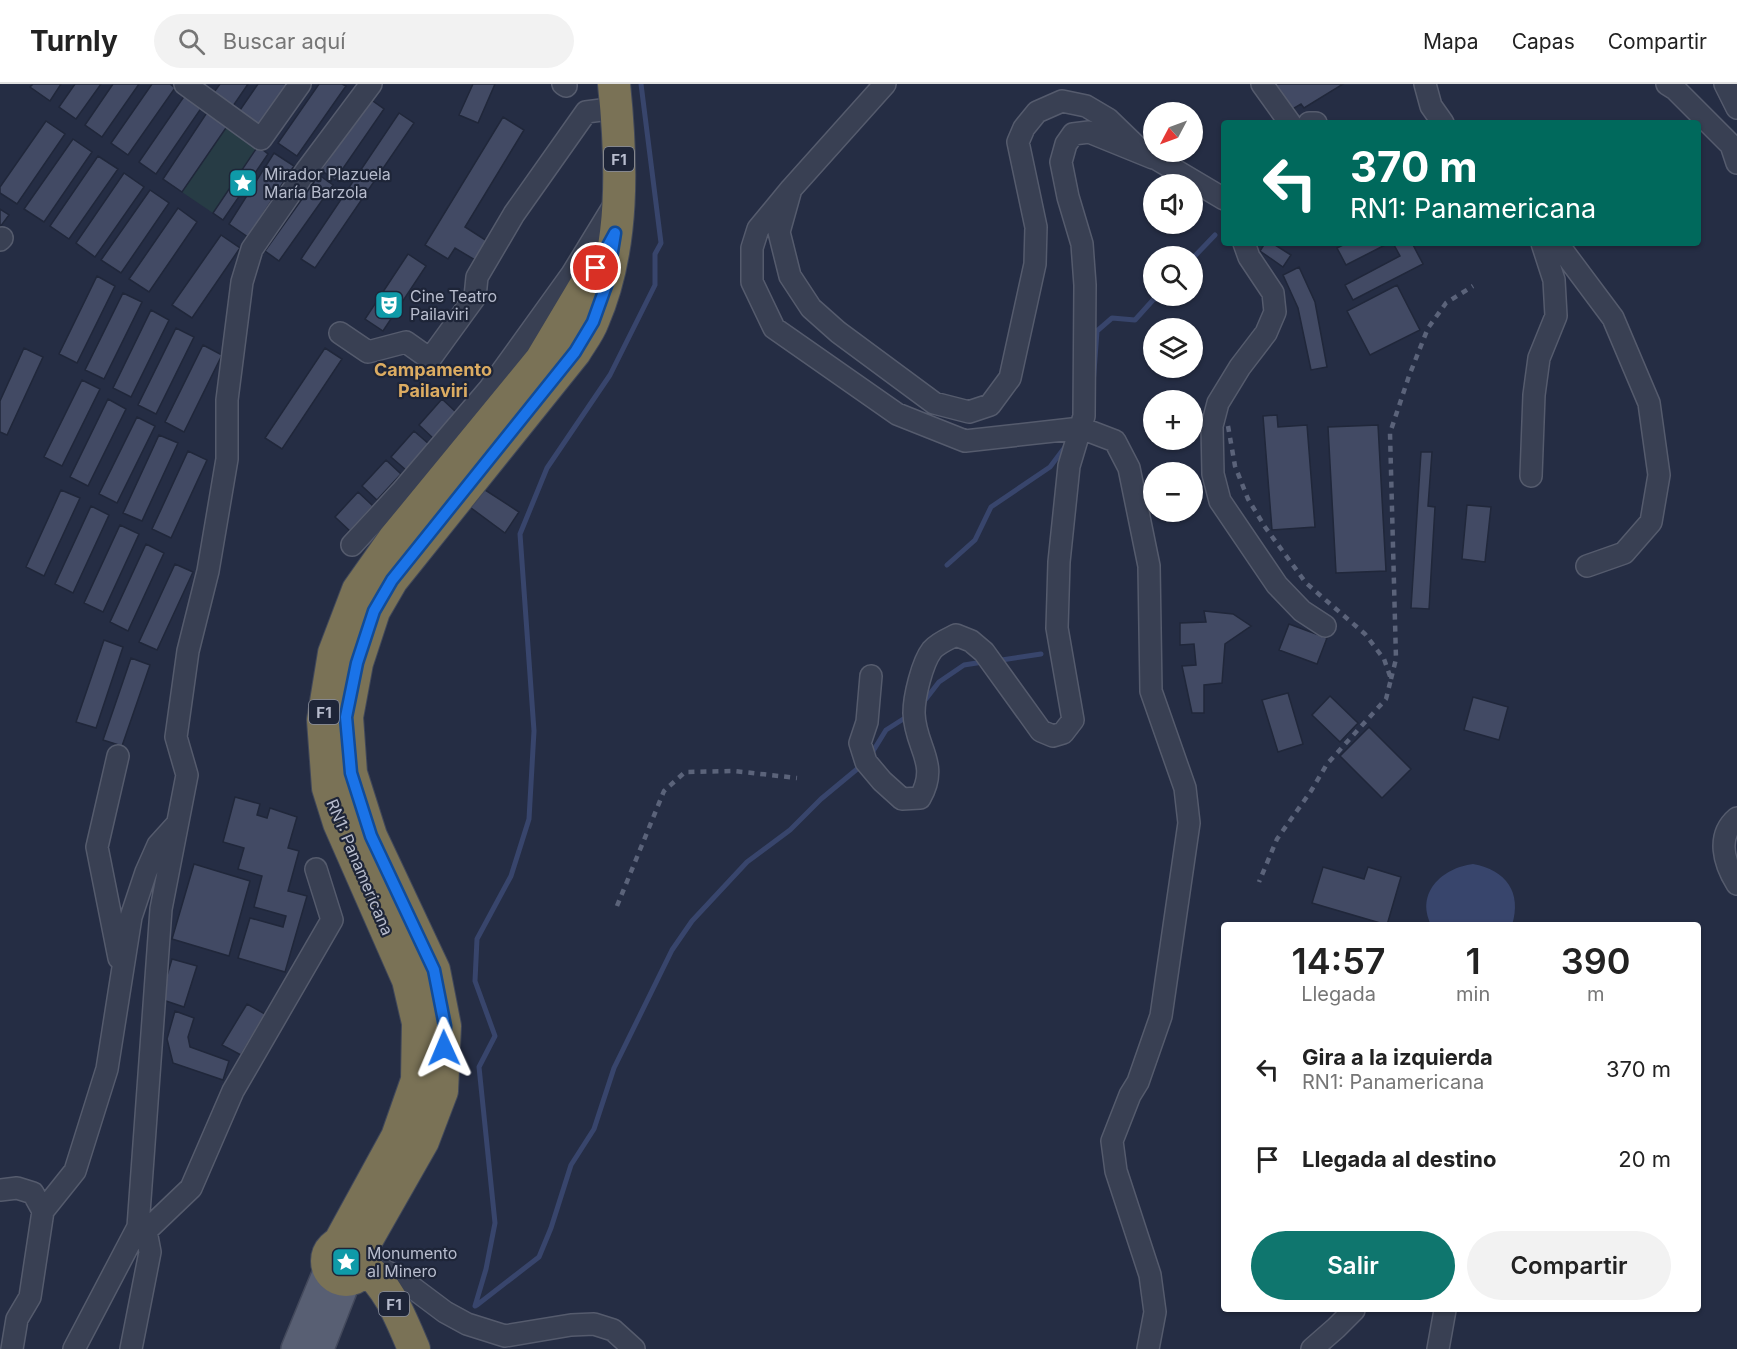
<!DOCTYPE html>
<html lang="es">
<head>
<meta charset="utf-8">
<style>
	:root { --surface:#fff; --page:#f2f2f2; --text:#222; --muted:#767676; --line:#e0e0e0; --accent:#0f766e }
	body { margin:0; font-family:Inter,sans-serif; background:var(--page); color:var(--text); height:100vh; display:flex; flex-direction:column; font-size:22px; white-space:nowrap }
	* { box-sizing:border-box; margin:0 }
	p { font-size:20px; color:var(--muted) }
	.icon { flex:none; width:33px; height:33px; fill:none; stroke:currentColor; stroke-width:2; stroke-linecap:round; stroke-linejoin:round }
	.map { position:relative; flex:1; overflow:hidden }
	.side { position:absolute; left:1221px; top:838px; width:480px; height:390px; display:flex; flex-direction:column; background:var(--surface); border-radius:6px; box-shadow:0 2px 4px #0004 }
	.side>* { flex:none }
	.hud { position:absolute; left:1221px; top:36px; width:480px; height:126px; border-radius:6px; box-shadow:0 2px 4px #0004; background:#00695c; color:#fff; overflow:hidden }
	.needle { width:39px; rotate:229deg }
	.controls { position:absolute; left:1143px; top:18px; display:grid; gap:12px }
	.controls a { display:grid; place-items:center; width:60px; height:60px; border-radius:50%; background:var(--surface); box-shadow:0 2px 4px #0004; font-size:30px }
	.pin { position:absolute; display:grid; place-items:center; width:51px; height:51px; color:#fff; margin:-26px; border:3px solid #fff; border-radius:50%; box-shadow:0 2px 6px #0007 }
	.me { position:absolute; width:66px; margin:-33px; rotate:359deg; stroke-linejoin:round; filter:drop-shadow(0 0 4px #0008) }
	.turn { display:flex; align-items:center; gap:21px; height:126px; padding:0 30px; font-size:27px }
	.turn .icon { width:78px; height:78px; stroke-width:2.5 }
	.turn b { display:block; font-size:42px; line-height:51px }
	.eta { display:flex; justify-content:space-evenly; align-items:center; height:102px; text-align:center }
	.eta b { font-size:36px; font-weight:600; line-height:42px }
	.cta { display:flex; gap:12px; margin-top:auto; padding:12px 30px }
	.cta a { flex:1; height:69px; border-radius:36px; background:var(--accent); color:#fff; font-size:24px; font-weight:600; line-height:69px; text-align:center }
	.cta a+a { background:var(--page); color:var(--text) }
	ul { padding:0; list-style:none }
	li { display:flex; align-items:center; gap:18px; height:90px; padding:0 30px }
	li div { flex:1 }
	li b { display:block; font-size:22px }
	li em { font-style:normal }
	header { display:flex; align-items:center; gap:36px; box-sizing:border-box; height:84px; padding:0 30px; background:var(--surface); border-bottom:2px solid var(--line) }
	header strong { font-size:28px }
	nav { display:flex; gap:33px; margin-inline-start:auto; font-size:21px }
	.search { width:420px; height:54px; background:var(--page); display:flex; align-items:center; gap:15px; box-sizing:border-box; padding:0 21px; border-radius:33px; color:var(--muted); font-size:22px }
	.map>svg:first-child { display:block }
	.green { fill:#273c45 }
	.water { fill:#38456c }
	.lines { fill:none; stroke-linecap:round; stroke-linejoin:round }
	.stream { stroke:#38456c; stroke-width:5 }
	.building { fill:#424a64; stroke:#20273a; stroke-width:1.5 }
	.minor-casing { stroke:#555b6d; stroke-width:24 }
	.major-casing { stroke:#43495c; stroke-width:30 }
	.highway-casing { stroke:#41485a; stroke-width:34 }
	.minor { stroke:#394053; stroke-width:21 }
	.major { stroke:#585f73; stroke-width:27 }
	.highway { stroke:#7a7256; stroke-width:32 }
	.rail { stroke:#5b637a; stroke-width:4.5; stroke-dasharray:6 6; stroke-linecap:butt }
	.route-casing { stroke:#114b97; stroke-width:15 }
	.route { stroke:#1a73e8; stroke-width:10 }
	.labels { text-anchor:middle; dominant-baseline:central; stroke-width:4.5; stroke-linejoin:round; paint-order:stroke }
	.shield { fill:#1e2538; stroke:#898fa0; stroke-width:1.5 }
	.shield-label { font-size:15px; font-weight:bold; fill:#b7bccd }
	.poi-label { font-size:16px; fill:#b7bccd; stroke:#1e2538; text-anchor:start }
	.street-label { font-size:16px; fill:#b7bccd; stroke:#1e2538 }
	.neighbourhood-label { font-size:18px; font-weight:bold; fill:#dcac62; stroke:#1e2538 }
</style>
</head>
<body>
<header>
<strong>Turnly</strong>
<div class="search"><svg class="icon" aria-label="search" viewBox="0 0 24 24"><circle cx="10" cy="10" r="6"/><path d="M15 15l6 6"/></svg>Buscar aquí</div>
<nav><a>Mapa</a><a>Capas</a><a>Compartir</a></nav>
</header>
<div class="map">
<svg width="1737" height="1265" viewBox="0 0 1737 1265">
	<rect width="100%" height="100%" fill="#252d44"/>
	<path class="green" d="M228,41l30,21 -45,67 -31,-21z"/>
	<path class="water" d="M1473,780c33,6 49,28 39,61h-81c-16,-32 11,-57 42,-61z"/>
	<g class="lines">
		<path class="stream" d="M1192,175l23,-24
			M1093,301l4,-54 15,-13 23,2 18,-20 8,-4
			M947,481l28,-25 16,-33 59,-40 15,-20
			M995,577l46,-7
			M922,620l17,-22 25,-17 19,-3
			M870,672l16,-26 22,-14
			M477,1221l62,-48 12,-29 20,-63 23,-36 20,-61 58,-118 20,-29 55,-59 43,-32 31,-31 41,-34
			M475,1222l11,-37 9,-46 -16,-156 16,-31 -20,-55 2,-42 34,-63 18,-57 5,-88 -14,-197 27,-66 63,-93 45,-90v-31l6,-11 -20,-159"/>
	</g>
	<path class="building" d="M33,0h28l-11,17 -20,-14z
		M75,0h26l-25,35 -17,-12z
		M113,0h26l-37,53 -17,-12z
		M152,0h18l5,4 -47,67 -17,-12z
		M220,0h28l-17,25 -19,-14z
		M258,0h29l-30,43 -19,-14z
		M319,0h23l4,2 -49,70 -19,-13z
		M473,0h22l-17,39 -19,-8z
		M1265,0h78l-39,24 -3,-4 -17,10z
		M185,11l17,12 -46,67 -17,-12z
		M370,15l14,10 -49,71 -14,-10z
		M208,27l20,14 -46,67 -19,-13z
		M399,29l15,10 -99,145 -14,-9z
		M503,33l21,13 -59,97 22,14 -12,19 -20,-12 -7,11 -23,-14z
		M46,37l19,13 -48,70 -17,-11v-6z
		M73,55l19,13 -48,70 -20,-13z
		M258,62l10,8 -45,66 -10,-7z
		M274,69l20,13 -46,71 -19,-13z
		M98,72l20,13 -49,70 -19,-13z
		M124,89l20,14 -49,70 -19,-14z
		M319,91l14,10 -54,76 -14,-10z
		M150,106l19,13 -48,70 -20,-13z
		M178,124l19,14 -48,70 -20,-13z
		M0,125l9,6 -9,12z
		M221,151l19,13 -48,70 -20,-13z
		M1265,159h7l19,12 -8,12 -23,-16z
		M1347,159h42l-43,22 -9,-17z
		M1393,159h19l11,21 -70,36 -8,-15 55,-29z
		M408,170l18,12 -43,65 -18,-12z
		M1299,183l16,35 12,65 -16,3 -13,-62 -15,-33z
		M97,192l18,10 -38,77 -18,-9z
		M1397,201l23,45 -50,25 -23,-44z
		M123,209l19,9 -38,77 -19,-9z
		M151,226l18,10 -38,77 -18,-9z
		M176,244l18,9 -38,77 -18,-9z
		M203,261l19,10 -38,77 -19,-10z
		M24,264l19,9 -36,78 -7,-3v-31z
		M325,264l17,11 -60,90 -17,-11z
		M82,296l18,9 -38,77 -18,-9z
		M108,315l18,10 -38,77 -18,-9z
		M442,315l15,14 -23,26 -15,-14z
		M1277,331l1,12 29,-2 8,102 -43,3 -9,-114z
		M137,333l18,9 -38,77 -18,-9z
		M1378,341l8,146 -50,2 -8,-146z
		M414,347l16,14 -24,25 -15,-13z
		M159,351l19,8 -36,78 -19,-8z
		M188,367l19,9 -36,78 -19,-9z
		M1421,368h11l-4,54 7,1 -6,102 -18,-1z
		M386,376l15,14 -24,26 -15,-14z
		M479,402l40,26 -14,21 -38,-28z
		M61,406l19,8 -36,78 -18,-9z
		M358,408l15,14 -23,25 -15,-14z
		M1467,421l24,2 -6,55 -23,-3z
		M91,422l18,9 -36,78 -18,-9z
		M120,441l19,9 -36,78 -19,-9z
		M146,460l18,9 -36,78 -18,-9z
		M175,480l18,8 -36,78 -18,-8z
		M1204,527l29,3 18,12 -26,18 -3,39 -18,2v28h-12l-10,-47 14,-1 -2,-21 -14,1v-22l26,-1z
		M1289,540l38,14 -10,26 -38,-14z
		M104,556l19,7 -27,81 -20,-6z
		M131,574l19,7 -28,81 -19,-6z
		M1288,609l15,51 -25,8 -16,-52z
		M1330,612l28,27 -18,19 -28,-27z
		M1473,613l35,10 -9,33 -35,-10z
		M1369,643l42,42 -29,29 -42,-42z
		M235,713l25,7 -3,11 10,3 3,-10 27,9 -9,31 11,3 -11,40 19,5 -22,76 -47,-14 12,-40 33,9 3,-11 -32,-9 8,-31 -24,-7 6,-21 -21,-6z
		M194,780l56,17 -21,75 -57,-17z
		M1323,783l41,12 4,-12 33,10 -14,48 -75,-22z
		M172,875l25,7 -13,41 -24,-8z
		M247,920l18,10 -24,41 -19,-10z
		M175,927l19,7 -6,19 2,10 39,14 -6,19 -50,-17 -6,-24z"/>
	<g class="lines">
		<g class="minor-casing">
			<path id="minor" d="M185,0l76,55 39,-55
				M563,0l3,2
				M885,0l-94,105 -12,43 11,44 21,32 27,24 96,71 35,9 21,-7 20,-27 25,-114 1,-37 -18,-85 6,-14 13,-16 25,-11 24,5 22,13 30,29 86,51
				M1262,0l28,39
				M1425,0l6,22 12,17
				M1667,0l8,5 56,56 6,18
				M1725,0l12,24
				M1309,39h7
				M791,105l-33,40 -6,19v34l22,46 123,86 68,27 116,-13 34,13 14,27 20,98 2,125 34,97 4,35 -28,193 -23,66 -8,13 -18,46 4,30 34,104 5,37 -7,37
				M0,156l2,-2
				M1244,159l5,14 24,36 2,19 -9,21 -26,34 -22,36 -6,23 1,48 7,27 57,84 25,26 23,15
				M1557,159l56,75 36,85 10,72 -8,47 -27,31 -37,13
				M340,249l28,19 38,-10 24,17 45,-62 2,-20 37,-63 72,-102 31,-4
				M1531,392l3,-81 5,-37 17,-42 -2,-36 -12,-37
				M352,461l49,-53 89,-104 82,-114 44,-72
				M871,592l-4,46 -7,21 6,19 16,19 20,18 18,-1c20,-35 -5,-50 -6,-85 0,-16 8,-50 18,-63 6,-7 16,-11 24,-15l15,6 13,11 57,79 12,5 10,-3 10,-13 -16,-92 2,-66 10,-96 15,-50 1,-131 -3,-41 -14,-47 -7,-35 5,-18 7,-10 16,-2 64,26
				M118,672l-21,91 22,111
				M1737,734c-21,18 -13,45 0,66
				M0,1106l17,-2 16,5 10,18
				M146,1147l45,-43 42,-97 99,-171 -16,-51
				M370,1178l35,20 40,30 22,12 38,12 66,-11 23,-1 19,6 21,19
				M12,1265l5,-30 13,-22 13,-86 32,-40 32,-102 24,-152 15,-45 12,-27 19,-21
				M74,1265l64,-122
				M131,1265l19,-97 -4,-21 -8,-4 23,-318 26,-134 -11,-38 12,-86 20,-80 19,-112v-59l15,-118 10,-33 54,-78 65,-87
				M1312,1265l24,-21 18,-18
				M1438,1265l7,-39"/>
		</g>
		<g class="major-casing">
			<path id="major" d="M295,1265l33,-80
				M320,1265l27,-69"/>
		</g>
		<g class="highway-casing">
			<path id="highway" d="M327 1177a19 19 0 1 1 38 0a19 19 0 1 1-38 0Z
				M339,1159l58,-106 20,-57 1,-57 -10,-43 -69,-157 -11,-35 -5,-68 11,-67 24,-63 36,-51 147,-179 56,-94
				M361,1166l62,-109 19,-50 3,-65 -11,-56 -63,-134 -20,-63 -4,-56 10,-54 17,-52 18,-31 183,-228c6,-10 14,-20 18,-31 32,-73 29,-160 21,-237
				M364,1183c26,21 37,52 50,82"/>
		</g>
		<use href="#minor" class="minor"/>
		<use href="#major" class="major"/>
		<use href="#highway" class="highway"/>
		<path class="rail" d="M1228,342l7,40 13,33 17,28 41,56 59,51 19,25 7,20 -5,20 -59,65 -16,27 -34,48 -18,43
			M1391,595l5,-20 -6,-226 19,-57 19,-48 18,-25 27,-17
			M617,822l47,-115 21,-19 49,-1 63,7"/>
	</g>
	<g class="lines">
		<g class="route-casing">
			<path id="route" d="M444,964l1,-22 -11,-56 -63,-134 -20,-63 -5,-56 11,-54 17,-52 18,-31 183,-228 18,-30 14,-39 8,-50 -19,35"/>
		</g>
		<use href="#route" class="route"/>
	</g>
	<defs>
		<g id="sight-square" transform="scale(1.5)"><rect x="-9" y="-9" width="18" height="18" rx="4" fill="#0f9aa8" stroke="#1e2538"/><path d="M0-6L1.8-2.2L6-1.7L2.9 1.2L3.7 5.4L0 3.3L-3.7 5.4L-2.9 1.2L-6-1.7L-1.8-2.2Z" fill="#fff"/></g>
		<g id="theatre-square" transform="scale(1.5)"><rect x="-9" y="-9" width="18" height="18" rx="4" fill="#0f9aa8" stroke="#1e2538"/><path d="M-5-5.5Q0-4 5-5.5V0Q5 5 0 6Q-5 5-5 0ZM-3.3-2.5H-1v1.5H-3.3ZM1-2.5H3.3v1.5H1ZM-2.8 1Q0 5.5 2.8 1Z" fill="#fff"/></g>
	</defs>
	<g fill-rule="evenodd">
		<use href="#sight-square" x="243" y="99"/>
		<use href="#theatre-square" x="389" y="221"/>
		<use href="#sight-square" x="346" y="1178"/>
	</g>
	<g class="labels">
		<g class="shield">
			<rect x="604" y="63" width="30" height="24" rx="4.5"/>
			<rect x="309" y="616" width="30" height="24" rx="4.5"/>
			<rect x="379" y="1208" width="30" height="24" rx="4.5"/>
		</g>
		<g class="shield-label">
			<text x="619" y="75">F1</text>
			<text x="324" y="628">F1</text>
			<text x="394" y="1220">F1</text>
		</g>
		<g class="poi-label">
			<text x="264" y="90">Mirador Plazuela<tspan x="264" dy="18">María Barzola</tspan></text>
			<text x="410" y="212">Cine Teatro<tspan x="410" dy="18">Pailaviri</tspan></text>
			<text x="367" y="1169">Monumento<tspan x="367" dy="18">al Minero</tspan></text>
		</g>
		<g class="street-label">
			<text transform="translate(360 783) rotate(67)">RN1: Panamericana</text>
		</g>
		<g class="neighbourhood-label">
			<text x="433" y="285">Campamento<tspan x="433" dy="21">Pailaviri</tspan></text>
		</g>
	</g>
</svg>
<div class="controls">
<a><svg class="needle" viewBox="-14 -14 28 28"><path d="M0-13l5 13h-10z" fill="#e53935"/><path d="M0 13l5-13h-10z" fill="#767676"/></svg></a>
<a><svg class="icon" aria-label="sound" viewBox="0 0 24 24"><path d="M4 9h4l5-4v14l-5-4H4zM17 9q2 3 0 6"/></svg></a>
<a><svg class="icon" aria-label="search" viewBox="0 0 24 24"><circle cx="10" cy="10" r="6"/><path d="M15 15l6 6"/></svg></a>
<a><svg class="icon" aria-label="layers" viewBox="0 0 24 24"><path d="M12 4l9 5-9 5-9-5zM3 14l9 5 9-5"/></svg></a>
<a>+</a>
<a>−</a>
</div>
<div class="pin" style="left:596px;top:184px;background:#d93025"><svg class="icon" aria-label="arrive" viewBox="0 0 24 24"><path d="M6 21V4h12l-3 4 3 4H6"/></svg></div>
<svg class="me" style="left:444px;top:964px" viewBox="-20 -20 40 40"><path d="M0-17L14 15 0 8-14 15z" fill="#1a73e8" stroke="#fff" stroke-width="4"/></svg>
<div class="hud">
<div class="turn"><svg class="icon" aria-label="left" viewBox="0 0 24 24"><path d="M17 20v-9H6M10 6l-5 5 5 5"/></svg><div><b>370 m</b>RN1: Panamericana</div></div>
</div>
<section class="side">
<div class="eta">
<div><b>14:57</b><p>Llegada</p></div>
<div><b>1</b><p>min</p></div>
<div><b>390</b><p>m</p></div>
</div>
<ul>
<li><svg class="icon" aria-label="left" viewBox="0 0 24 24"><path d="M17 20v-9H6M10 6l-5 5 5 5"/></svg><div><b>Gira a la izquierda</b><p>RN1: Panamericana</p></div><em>370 m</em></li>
<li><svg class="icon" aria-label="arrive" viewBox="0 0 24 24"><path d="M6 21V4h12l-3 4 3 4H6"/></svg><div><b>Llegada al destino</b></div><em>20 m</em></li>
</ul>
<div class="cta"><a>Salir</a><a>Compartir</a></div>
</section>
</div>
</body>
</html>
